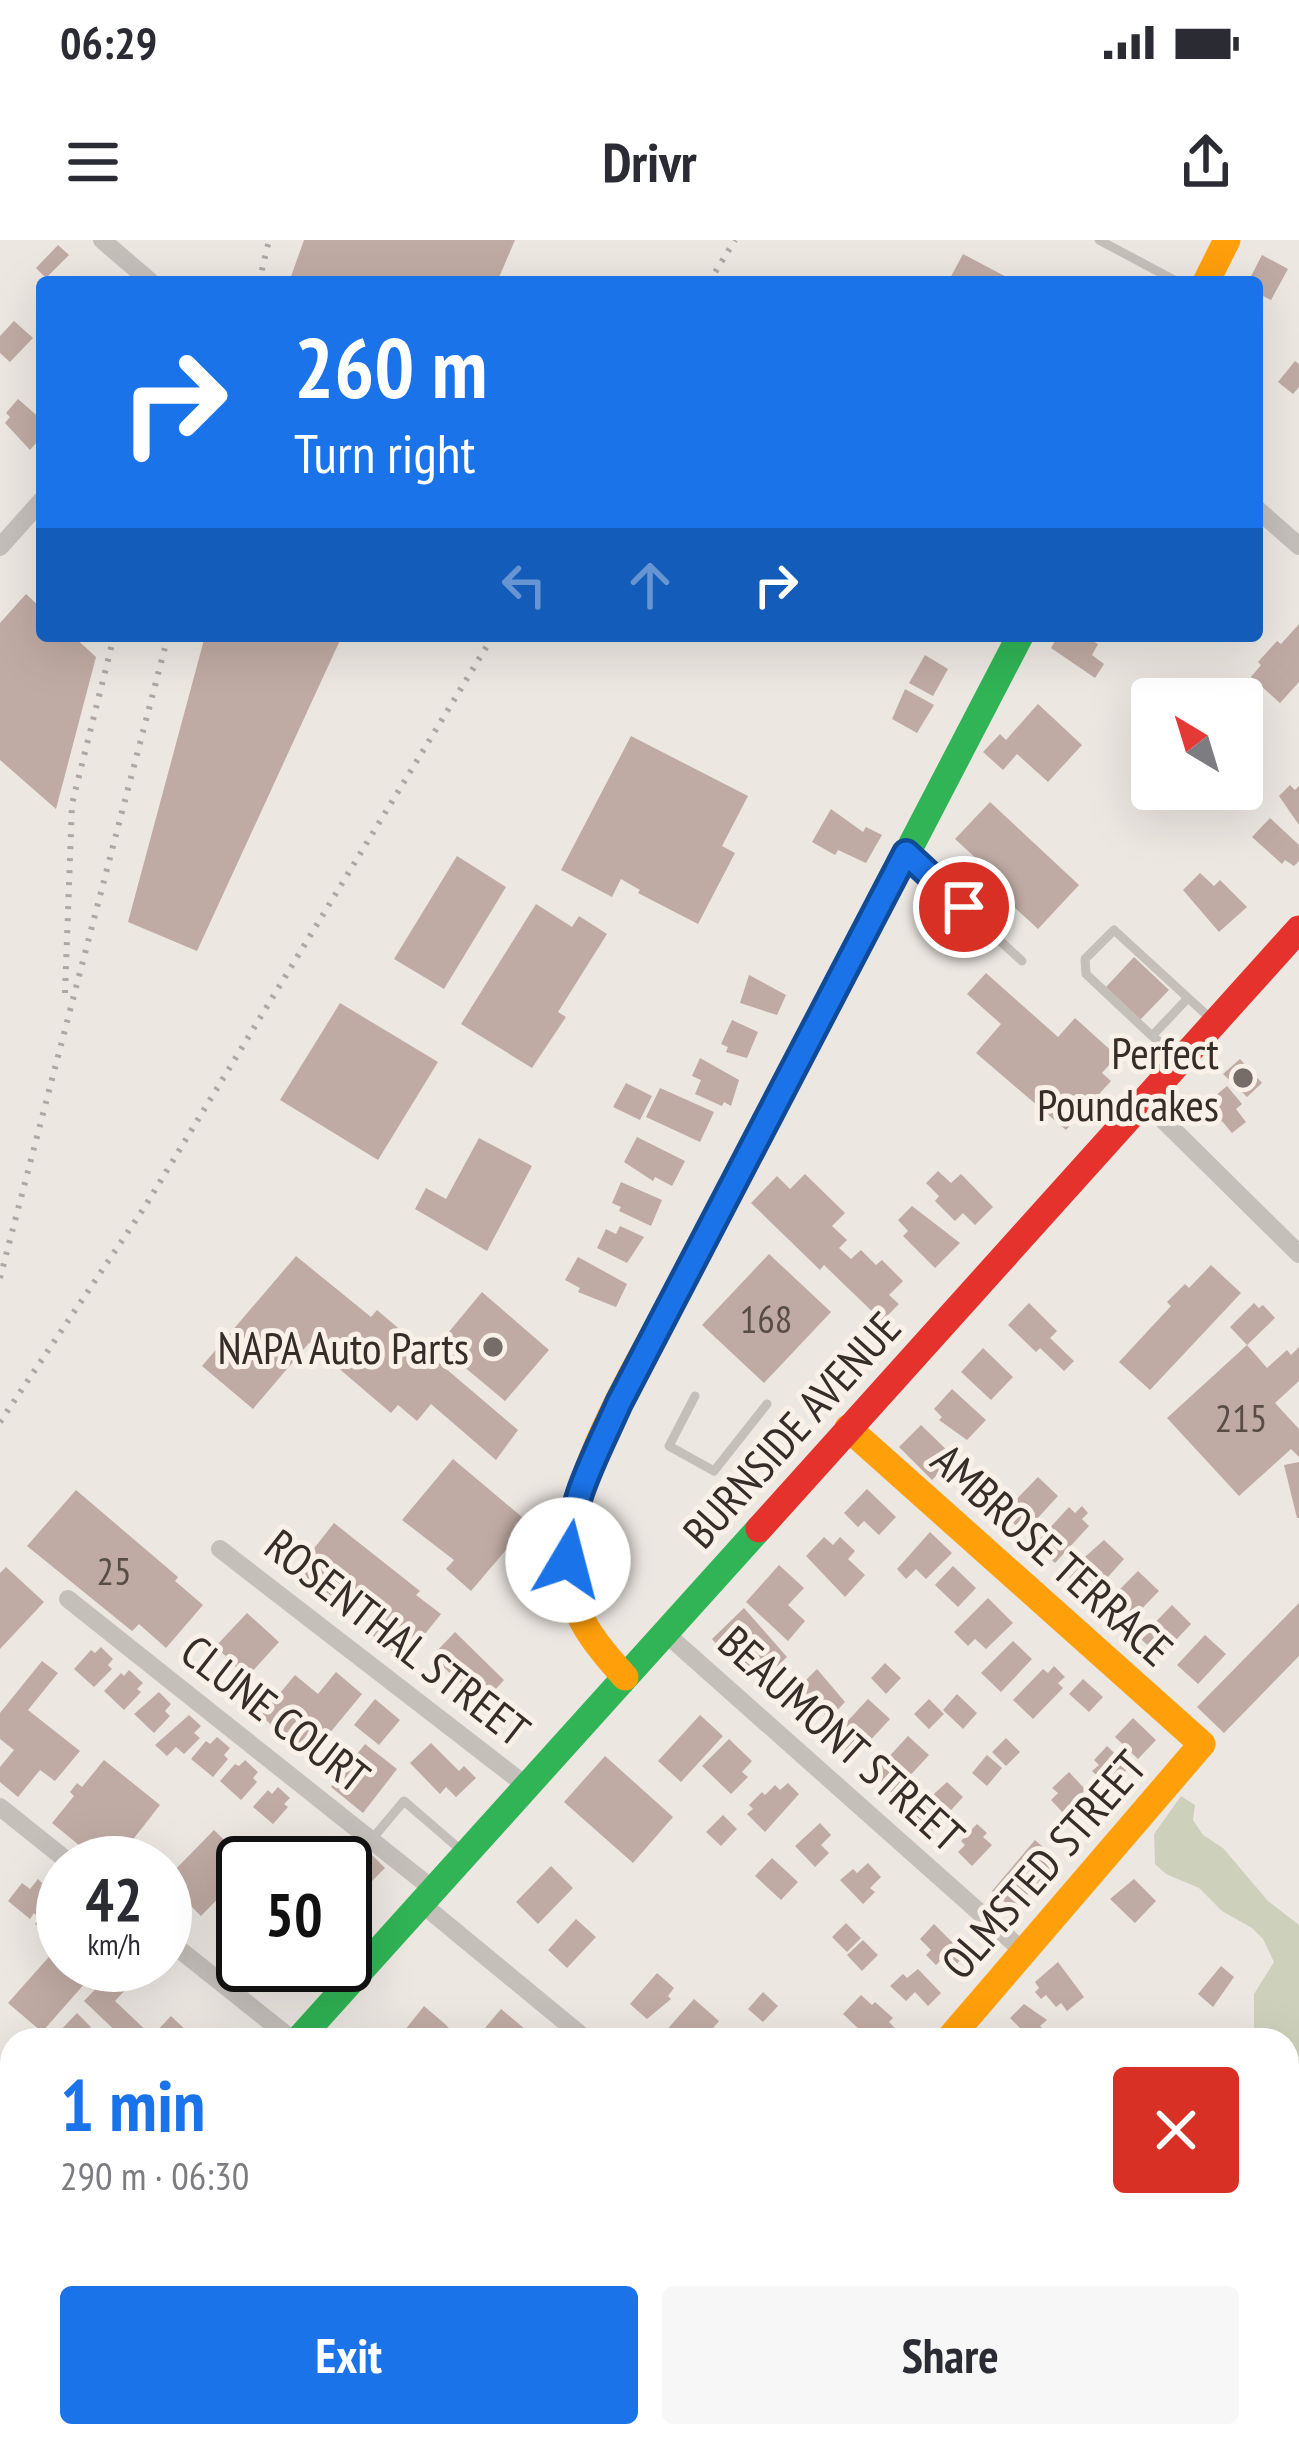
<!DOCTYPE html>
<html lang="en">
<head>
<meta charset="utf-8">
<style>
	:root { --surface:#fff; --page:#f7f7f7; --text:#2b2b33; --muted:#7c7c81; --accent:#1a73e8 }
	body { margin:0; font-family:"PT Sans Narrow",sans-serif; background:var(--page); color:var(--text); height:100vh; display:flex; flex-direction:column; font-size:45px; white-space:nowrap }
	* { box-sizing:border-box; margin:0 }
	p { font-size:39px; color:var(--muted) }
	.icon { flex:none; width:66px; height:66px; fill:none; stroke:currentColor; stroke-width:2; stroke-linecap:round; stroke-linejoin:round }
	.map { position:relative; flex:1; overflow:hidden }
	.panel { position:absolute; left:0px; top:1788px; width:1299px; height:420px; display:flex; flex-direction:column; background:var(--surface); border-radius:36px 36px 0 0; box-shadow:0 12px 48px #0002 }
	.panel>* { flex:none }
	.banner { position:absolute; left:36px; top:36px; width:1227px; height:366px; border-radius:12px; box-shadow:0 12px 48px #0002; background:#1a73e8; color:#fff; overflow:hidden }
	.needle { width:78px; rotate:322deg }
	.fabs { position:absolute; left:1131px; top:438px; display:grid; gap:24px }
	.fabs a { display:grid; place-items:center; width:132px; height:132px; border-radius:12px; background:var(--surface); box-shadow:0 12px 48px #0002; font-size:60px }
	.speed { position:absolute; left:36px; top:1596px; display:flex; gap:24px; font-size:60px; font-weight:700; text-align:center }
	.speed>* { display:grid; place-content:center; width:156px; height:156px; border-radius:50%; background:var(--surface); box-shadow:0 12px 48px #0002; line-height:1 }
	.speed small { font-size:30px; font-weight:400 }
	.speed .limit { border:6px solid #111; border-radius:18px; background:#fff; color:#111 }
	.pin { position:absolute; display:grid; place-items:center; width:102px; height:102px; color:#fff; margin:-51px; border:6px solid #fff; border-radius:50%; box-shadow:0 3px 12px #0007 }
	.me { position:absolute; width:132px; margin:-66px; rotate:8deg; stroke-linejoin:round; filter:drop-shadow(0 0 9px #0008) }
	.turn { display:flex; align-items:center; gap:42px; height:252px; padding:0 60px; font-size:54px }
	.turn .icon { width:156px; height:156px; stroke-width:2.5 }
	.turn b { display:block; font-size:84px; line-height:102px }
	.lanes { display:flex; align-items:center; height:114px; padding:0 60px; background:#0003; justify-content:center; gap:60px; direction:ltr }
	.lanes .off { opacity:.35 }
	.round { display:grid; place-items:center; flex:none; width:126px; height:126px; border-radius:12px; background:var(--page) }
	.headline { display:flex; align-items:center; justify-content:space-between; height:204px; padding:0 60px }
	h1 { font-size:72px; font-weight:600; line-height:90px; color:var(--accent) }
	.cta { display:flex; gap:24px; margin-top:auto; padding:24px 60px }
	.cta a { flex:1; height:138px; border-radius:12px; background:var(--accent); color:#fff; font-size:48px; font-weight:600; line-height:138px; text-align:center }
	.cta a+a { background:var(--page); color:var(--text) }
	.status { display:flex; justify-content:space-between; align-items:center; height:84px; padding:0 60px; background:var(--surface); direction:ltr }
	.status svg { height:33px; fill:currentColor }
	header { display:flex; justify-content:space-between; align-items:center; height:156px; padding:0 60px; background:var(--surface); font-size:54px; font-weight:600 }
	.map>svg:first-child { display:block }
	.green { fill:#cdd1bc }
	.building { fill:#bfaba3 }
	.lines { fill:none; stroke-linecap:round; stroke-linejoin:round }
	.lane { stroke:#c5bfba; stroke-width:9 }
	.street { stroke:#c5bfba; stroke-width:18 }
	.fast { stroke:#30b455; stroke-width:27 }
	.slow { stroke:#ff9f0a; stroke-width:27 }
	.jam { stroke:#e5322d; stroke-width:27 }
	.rail { stroke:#ada8a4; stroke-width:6; stroke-dasharray:3 9; stroke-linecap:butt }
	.route-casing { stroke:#114b97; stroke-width:30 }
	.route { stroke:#1a73e8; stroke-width:21 }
	.poi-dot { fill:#766d69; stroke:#f9f1e8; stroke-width:4.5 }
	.labels { text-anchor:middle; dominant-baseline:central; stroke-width:10; stroke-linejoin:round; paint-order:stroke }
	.number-label { font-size:39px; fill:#584c47 }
	.poi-label { font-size:45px; fill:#362c28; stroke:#f9f1e8; text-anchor:end }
	.street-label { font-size:45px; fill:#362c28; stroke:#f9f1e8 }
</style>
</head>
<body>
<div class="status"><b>06:29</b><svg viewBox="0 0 49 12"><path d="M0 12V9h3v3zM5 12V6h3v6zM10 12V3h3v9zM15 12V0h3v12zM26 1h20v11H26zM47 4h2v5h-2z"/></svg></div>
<header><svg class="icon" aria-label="menu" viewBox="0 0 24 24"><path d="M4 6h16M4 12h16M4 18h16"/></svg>Drivr<svg class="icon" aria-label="share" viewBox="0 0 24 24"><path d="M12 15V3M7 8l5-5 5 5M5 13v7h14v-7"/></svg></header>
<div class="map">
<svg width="1299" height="2208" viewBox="0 0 1299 2208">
	<rect width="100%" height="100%" fill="#ece7e1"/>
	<path class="green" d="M1181,1556l14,9 -2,15 10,15 20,13 45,53 31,24v523h-584l9,-12h66l19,10 31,-10h447v-396h-33v-46l20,-32 -11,-23 -11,-11 -30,-17 -23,-23 -33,-14 -11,-10 -1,-30z"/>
	<path class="building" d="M304,0h211l-18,42h-208z
		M58,5l11,10 -23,23 -10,-10z
		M963,14l53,28h-68z
		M1262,15l26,14 -17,31 -14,-7v-11h-9z
		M14,81l19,17 -23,24 -10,-9v-17z
		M1295,121l4,3v23l-6,7 -15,-12z
		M18,159l24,21v25l-4,-4 -8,9 -25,-27 5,-6 -4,-4z
		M26,354l16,15v27h31l23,21 -40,152 -56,-49v-137z
		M1299,384v58l-19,21 -29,-26 10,-12 -3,-3 19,-21 4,3z
		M205,396h137l-145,315 -69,-29z
		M1058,396h26l14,8 -6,11 12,9 -9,14 -44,-30z
		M925,415l23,14 -15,27 -24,-13z
		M905,449l29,16 -17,28 -25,-14z
		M1038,464l44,41 -34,37 -31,-28 -14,16 -20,-18 17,-18 6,6z
		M631,496l117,60 -26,50 13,7 -37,71 -60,-31 2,-3 -19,-11 -9,18 -51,-27z
		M1290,545l5,5 4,-4v39l-20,-29z
		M990,562l89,83 -41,44 -54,-50 7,-7 -36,-33z
		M831,569l32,23 3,-5 16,8 -16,28 -28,-13 -3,5 -23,-13z
		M1270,578l29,27v16l-5,5 -9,-6 -3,4 -30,-27z
		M457,616l49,31 -62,102 -50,-30z
		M1200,633l14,13 6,-6 27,27 -28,25 -36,-42z
		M536,664l36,23 7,-11 28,18 -49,78 8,5 -34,51 -71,-44z
		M1134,717l35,33 -29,30 -34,-33z
		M986,733l72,64 17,-19 42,38 -15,17 9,8 -45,49 -90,-77 25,-29 -34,-30z
		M749,735l37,20 -9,20 -37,-12z
		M340,763l98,59 -60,98 -98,-60z
		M732,780l26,12 -11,26 -21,-6 2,-5 -7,-3z
		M700,818l39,22 -8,26 -7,-4 -2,4 -27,-12 6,-14 -9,-4z
		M1240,819l22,24 -15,14 -24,-23z
		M626,843l26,13 -12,24 -27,-13z
		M1227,846l15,18 -6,5 10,13 -14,11 -10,-12 -4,3 -15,-18z
		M660,848l54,24 -14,30 -54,-25z
		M637,897l48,24 -13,25 -17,-9 -2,4 -29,-19z
		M479,898l53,28 -45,85 -72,-42 11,-21 20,11z
		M938,931l13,12 10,-9 32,33 -18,18 -12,-12 -8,8 -20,-20 4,-5 -13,-13z
		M805,934l40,39 -13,13 15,14 -8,8 12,11 10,-9 15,15 6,-5 21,21 -14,14 10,9 -17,17 -58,-56 -4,5 -69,-67 26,-27 13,13z
		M621,942l41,18 -11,26 -32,-15 2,-4 -9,-4z
		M912,966l48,37 -25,25 -32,-32 5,-5 -10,-11z
		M620,986l24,11 -17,26 -30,-15 9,-19 10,5z
		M769,1014l62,58 -67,71 -62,-58z
		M296,1016l75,61 6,-7 141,120 -22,30 -65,-56 -14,17 -19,-16 -7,8 -82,-70 -56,66 -51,-43z
		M578,1017l49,27 -11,23 -38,-15 2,-4 -15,-8z
		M1211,1025l30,28 -91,97 -31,-28 52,-56 -4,-4 18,-18 4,4z
		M482,1052l67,58 -44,51 -67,-56z
		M1029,1063l28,28 -7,7 24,23 -10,10 -24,-23 -4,4 -28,-27z
		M1254,1063l5,5 4,-3 12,13 -28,27 -17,-18z
		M1247,1105l20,23 20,-18 4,5 8,-8v34l-24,22 24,26v28l-8,-8 -52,47 -72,-78z
		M983,1108l30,29 -22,23 -30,-28z
		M952,1149l34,31 -19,20 -28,-20 3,-3 -8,-8z
		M921,1185l33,32 -22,23 -33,-33z
		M453,1219l76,64 -58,68 -25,-22 8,-9 -52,-40z
		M1299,1222v56h-2l-13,-53z
		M1038,1237l20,19 -34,37 -21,-20z
		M867,1249l29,28 -17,18 -15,-14 -6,6 -14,-14z
		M76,1250l102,87 -3,4 28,24 -37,43 -27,-24 -7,7 -105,-85z
		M1082,1266l6,7 -6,6 7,7 -34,37 -20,-19 34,-37 6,6z
		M334,1283l86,68 -4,4 25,19 -37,46 -41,-32 16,-18 -31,-25 -17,20 -38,-30z
		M930,1292l22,21 -26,26 -10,-10 -10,10 -9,-10z
		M824,1297l9,8 7,-8 15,14 -7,8 17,16 -20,22 -39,-41z
		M1104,1300l20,19 -34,38 -21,-19 11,-12 -3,-2z
		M779,1325l25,23 -16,17 17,16 -17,20 -42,-39z
		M953,1326l23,22 -18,19 -23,-22z
		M6,1327l38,35 -44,47v-76z
		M1138,1331l21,20 -33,34 -21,-21z
		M988,1358l25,25 -27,26 -11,-10 -7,7 -14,-14z
		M1299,1363v53l-75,77 -27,-26z
		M1172,1365l19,19 -31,33 -20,-19z
		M744,1368l43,49 -18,17 -12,-12 -6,7 -11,-11 7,-7 -6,-7 -13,12 -16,-17z
		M247,1373l32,29 -31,34 -23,-16 2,-3 -12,-10z
		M455,1392l49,48 -22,24 -50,-48z
		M1205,1395l21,19 -28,30 -21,-19z
		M1013,1401l19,18 -31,33 -20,-19z
		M101,1407l12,12 -5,6 4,4 -18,18 -20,-18 17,-19 4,3z
		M42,1421l16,12 -30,37 52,41 -25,30 -15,-11 -22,27 -18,-15v-15l14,-17 -14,-11v-26z
		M885,1423l16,15 -15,16 -15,-16z
		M1054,1426l11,11 -7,6 5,5 -30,31 -20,-19 30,-31 5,4z
		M817,1429l28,33 -16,17 -31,-31z
		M129,1430l14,13 -6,6 4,3 -17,18 -20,-19 17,-18 3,3z
		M336,1432l26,22 -52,63 -49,-41 34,-41 23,19z
		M1083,1439l20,18 -14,15 -20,-18z
		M159,1452l12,12 -6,7 5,5 -16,17 -20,-19z
		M957,1454l20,19 -14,16 -20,-19z
		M375,1459l25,21 -21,25 -25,-20z
		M868,1459l22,20 -36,39 -22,-20z
		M929,1459l15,15 -15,15 -15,-15z
		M189,1475l12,11 -7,7 6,5 -16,16 -8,-7 -9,9 -12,-11z
		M700,1475l23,21 -42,46 -23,-21z
		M1133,1478l23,22 -18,19 -23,-22z
		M908,1496l21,19 -36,39 -21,-19z
		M217,1497l13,11 -6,7 4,4 -15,18 -22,-18 15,-18 4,3z
		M1006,1498l14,14 -14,14 -14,-14z
		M729,1499l23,22 -10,11 6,5 -17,17 -29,-28z
		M431,1503l28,28 5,-5 12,12 -20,19 -10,-10 -6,7 -30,-31z
		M365,1504l32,25 -34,44 -32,-26z
		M1107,1506l23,22 -23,17 -15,-14 7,-6 -5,-5z
		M987,1515l15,13 -15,18 -15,-13z
		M605,1516l68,61 -40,46 -69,-61z
		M104,1520l56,45 -33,42 9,7 -7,9h-28l-49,-40 22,-27 -4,-4 7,-9 5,4z
		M245,1520l13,12 -5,6 4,4 -16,18 -21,-19 15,-17 4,2z
		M1069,1532l28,30 -16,16 -9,-10 -7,7 -14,-15 7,-7 -6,-5z
		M947,1542l16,15 -31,34 -19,-18z
		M788,1543l11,11 -34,38 -18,-18 6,-5 -4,-4 13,-13 3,3 10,-10 5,5z
		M278,1547l12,11 -6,6 4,3 -15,17 -20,-17 15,-17 4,4z
		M723,1575l14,14 -16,17 -15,-14z
		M820,1583l11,12 -10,10 8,8 -14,14 -20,-21z
		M977,1584l10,9 -4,4 9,8 -20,21 -14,-14 7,-7 -4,-4z
		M214,1590l34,33h-5v10l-42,43 -11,-11 -9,8 -16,-15 6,-12 -6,-6z
		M276,1599l16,16 -8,8h-16l-9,-8z
		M356,1599l29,29 -30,30 -10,-10v-25h-13z
		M1035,1600l23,20 -44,50 -22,-19z
		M772,1618l26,24 -17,18 -26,-24z
		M868,1623l13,14 -11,11 5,4 -12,12 -23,-24 13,-11 4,4z
		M551,1626l22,22 -35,36 -22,-22z
		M47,1637l16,13v22l-17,21 -11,-9 4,-6 -5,-5 -4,6 -22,-18 14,-18 8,6 8,-10 4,4z
		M1134,1639l22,22 -21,22 -25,-24z
		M576,1679l20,18 -29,31 -19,-18z
		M846,1683l15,15 -14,14 -15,-15z
		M934,1684l31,31 -14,15 -10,-10 -5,5 -10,-10 5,-5 -11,-11z
		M243,1688v37h36l-20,21 -38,-35z
		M863,1700l15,15 -16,16 -15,-16z
		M63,1701v24h38l-59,67 -34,-29z
		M1058,1722l26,35 -17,14 -6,-8 -5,4 -10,-12 -5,4 -6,-7 4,-4 -4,-6z
		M1221,1726l13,11 -21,30 -15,-13z
		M918,1729l23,24 -13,13 -13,-14 -9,9 -16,-15 13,-12 4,4z
		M113,1731l16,15 -14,15 37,35 19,-20 25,24h-71l-41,-39z
		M657,1733l17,15 -6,8 3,3 -24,20 -17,-15z
		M763,1752l15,14 -15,16 -15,-13z
		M861,1755l11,10 3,-3 18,16 -4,4 9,9 -9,9h-28l-3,-3 4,-5 -19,-18z
		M694,1759l25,22 -16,19h-31l-8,-7z
		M1024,1764l23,16 -7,6 6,6 -9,8h-15l-7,-7 5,-5 -10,-10z
		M424,1766l21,18 15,16h-63z
		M501,1769l37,31h-63z
		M77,1773l14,14 -12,13h-13l-8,-7z
		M12,1939v40l-5,-5 -7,6v-30z
		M247,2196l9,3 67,-3 -12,12h-67l-4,-4z"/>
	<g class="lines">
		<path class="lane" d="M1099,0l79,42
			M907,615l115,106
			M1152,796l-66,-62 -1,-15 29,-29 96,88
			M1178,817l-26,-21 36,-38
			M695,1156l-26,50 45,25 53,-67
			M372,1599l32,-38 58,50"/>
		<path class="street" d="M102,0l49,42
			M1257,269l42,37
			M0,307l42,-47
			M1145,862l154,152
			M220,1309l308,238
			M68,1359l366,291
			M664,1392l359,319
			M0,1567l70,56
			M422,1664l165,136
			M165,1698l128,102
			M0,2002l12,10
			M600,2208l10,-12"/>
		<path class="fast" d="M853,717l167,-321
			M298,1800l461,-511"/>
		<path class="slow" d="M1206,42l21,-42
			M848,1188l354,316 -254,296
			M625,1437c-30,-33 -55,-63 -57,-110 -5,-87 79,-217 119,-294 56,-106 111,-211 166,-316
			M0,2132l12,-13"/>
		<path class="jam" d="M759,1289l540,-600"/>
		<path class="rail" d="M259,42l10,-42
			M709,42l26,-42
			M65,753l7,-189 42,-168
			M0,1038l168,-642
			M0,1182l144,-214 349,-572"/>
	</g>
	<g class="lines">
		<g class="route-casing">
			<path id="route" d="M568,1320c0,-57 28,-105 51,-157l287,-550 58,54"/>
		</g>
		<use href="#route" class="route"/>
	</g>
	<g class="poi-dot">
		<circle cx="1243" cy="838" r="12"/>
		<circle cx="493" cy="1107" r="12"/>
	</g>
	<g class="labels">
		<g class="number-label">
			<text x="766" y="1078">168</text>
			<text x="1241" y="1177">215</text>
			<text x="114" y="1330">25</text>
		</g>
		<g class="poi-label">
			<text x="1219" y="812">Perfect<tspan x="1219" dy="52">Poundcakes</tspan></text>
			<text x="469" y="1107">NAPA Auto Parts</text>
		</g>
		<g class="street-label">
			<text transform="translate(791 1189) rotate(-48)">BURNSIDE AVENUE</text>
			<text transform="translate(1053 1314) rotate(42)">AMBROSE TERRACE</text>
			<text transform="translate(398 1397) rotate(38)">ROSENTHAL STREET</text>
			<text transform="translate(276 1473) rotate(38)">CLUNE COURT</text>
			<text transform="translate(842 1498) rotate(42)">BEAUMONT STREET</text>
			<text transform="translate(1043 1624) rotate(-49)">OLMSTED STREET</text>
		</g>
	</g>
</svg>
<div class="fabs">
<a><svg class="needle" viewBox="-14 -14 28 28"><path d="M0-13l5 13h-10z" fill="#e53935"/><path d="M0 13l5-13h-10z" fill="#7c7c81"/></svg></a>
</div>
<div class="speed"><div>42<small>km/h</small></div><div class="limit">50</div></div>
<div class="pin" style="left:964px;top:667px;background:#d93025"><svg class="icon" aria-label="arrive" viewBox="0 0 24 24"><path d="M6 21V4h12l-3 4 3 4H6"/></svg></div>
<svg class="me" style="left:568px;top:1320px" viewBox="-20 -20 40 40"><circle r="19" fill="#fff"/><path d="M0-13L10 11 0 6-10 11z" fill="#1a73e8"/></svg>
<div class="banner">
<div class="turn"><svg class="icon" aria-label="right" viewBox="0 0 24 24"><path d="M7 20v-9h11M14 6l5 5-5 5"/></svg><div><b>260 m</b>Turn right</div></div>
<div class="lanes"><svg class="icon off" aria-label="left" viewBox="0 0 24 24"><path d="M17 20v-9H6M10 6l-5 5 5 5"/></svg><svg class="icon off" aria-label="ahead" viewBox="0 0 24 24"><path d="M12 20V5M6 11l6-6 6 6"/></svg><svg class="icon" aria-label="right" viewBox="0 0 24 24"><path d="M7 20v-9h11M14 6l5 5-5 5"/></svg></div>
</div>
<section class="panel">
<div class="headline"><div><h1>1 min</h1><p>290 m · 06:30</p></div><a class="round" style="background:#d93025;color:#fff"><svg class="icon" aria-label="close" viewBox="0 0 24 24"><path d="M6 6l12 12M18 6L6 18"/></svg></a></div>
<div class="cta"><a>Exit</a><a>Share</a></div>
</section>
</div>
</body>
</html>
